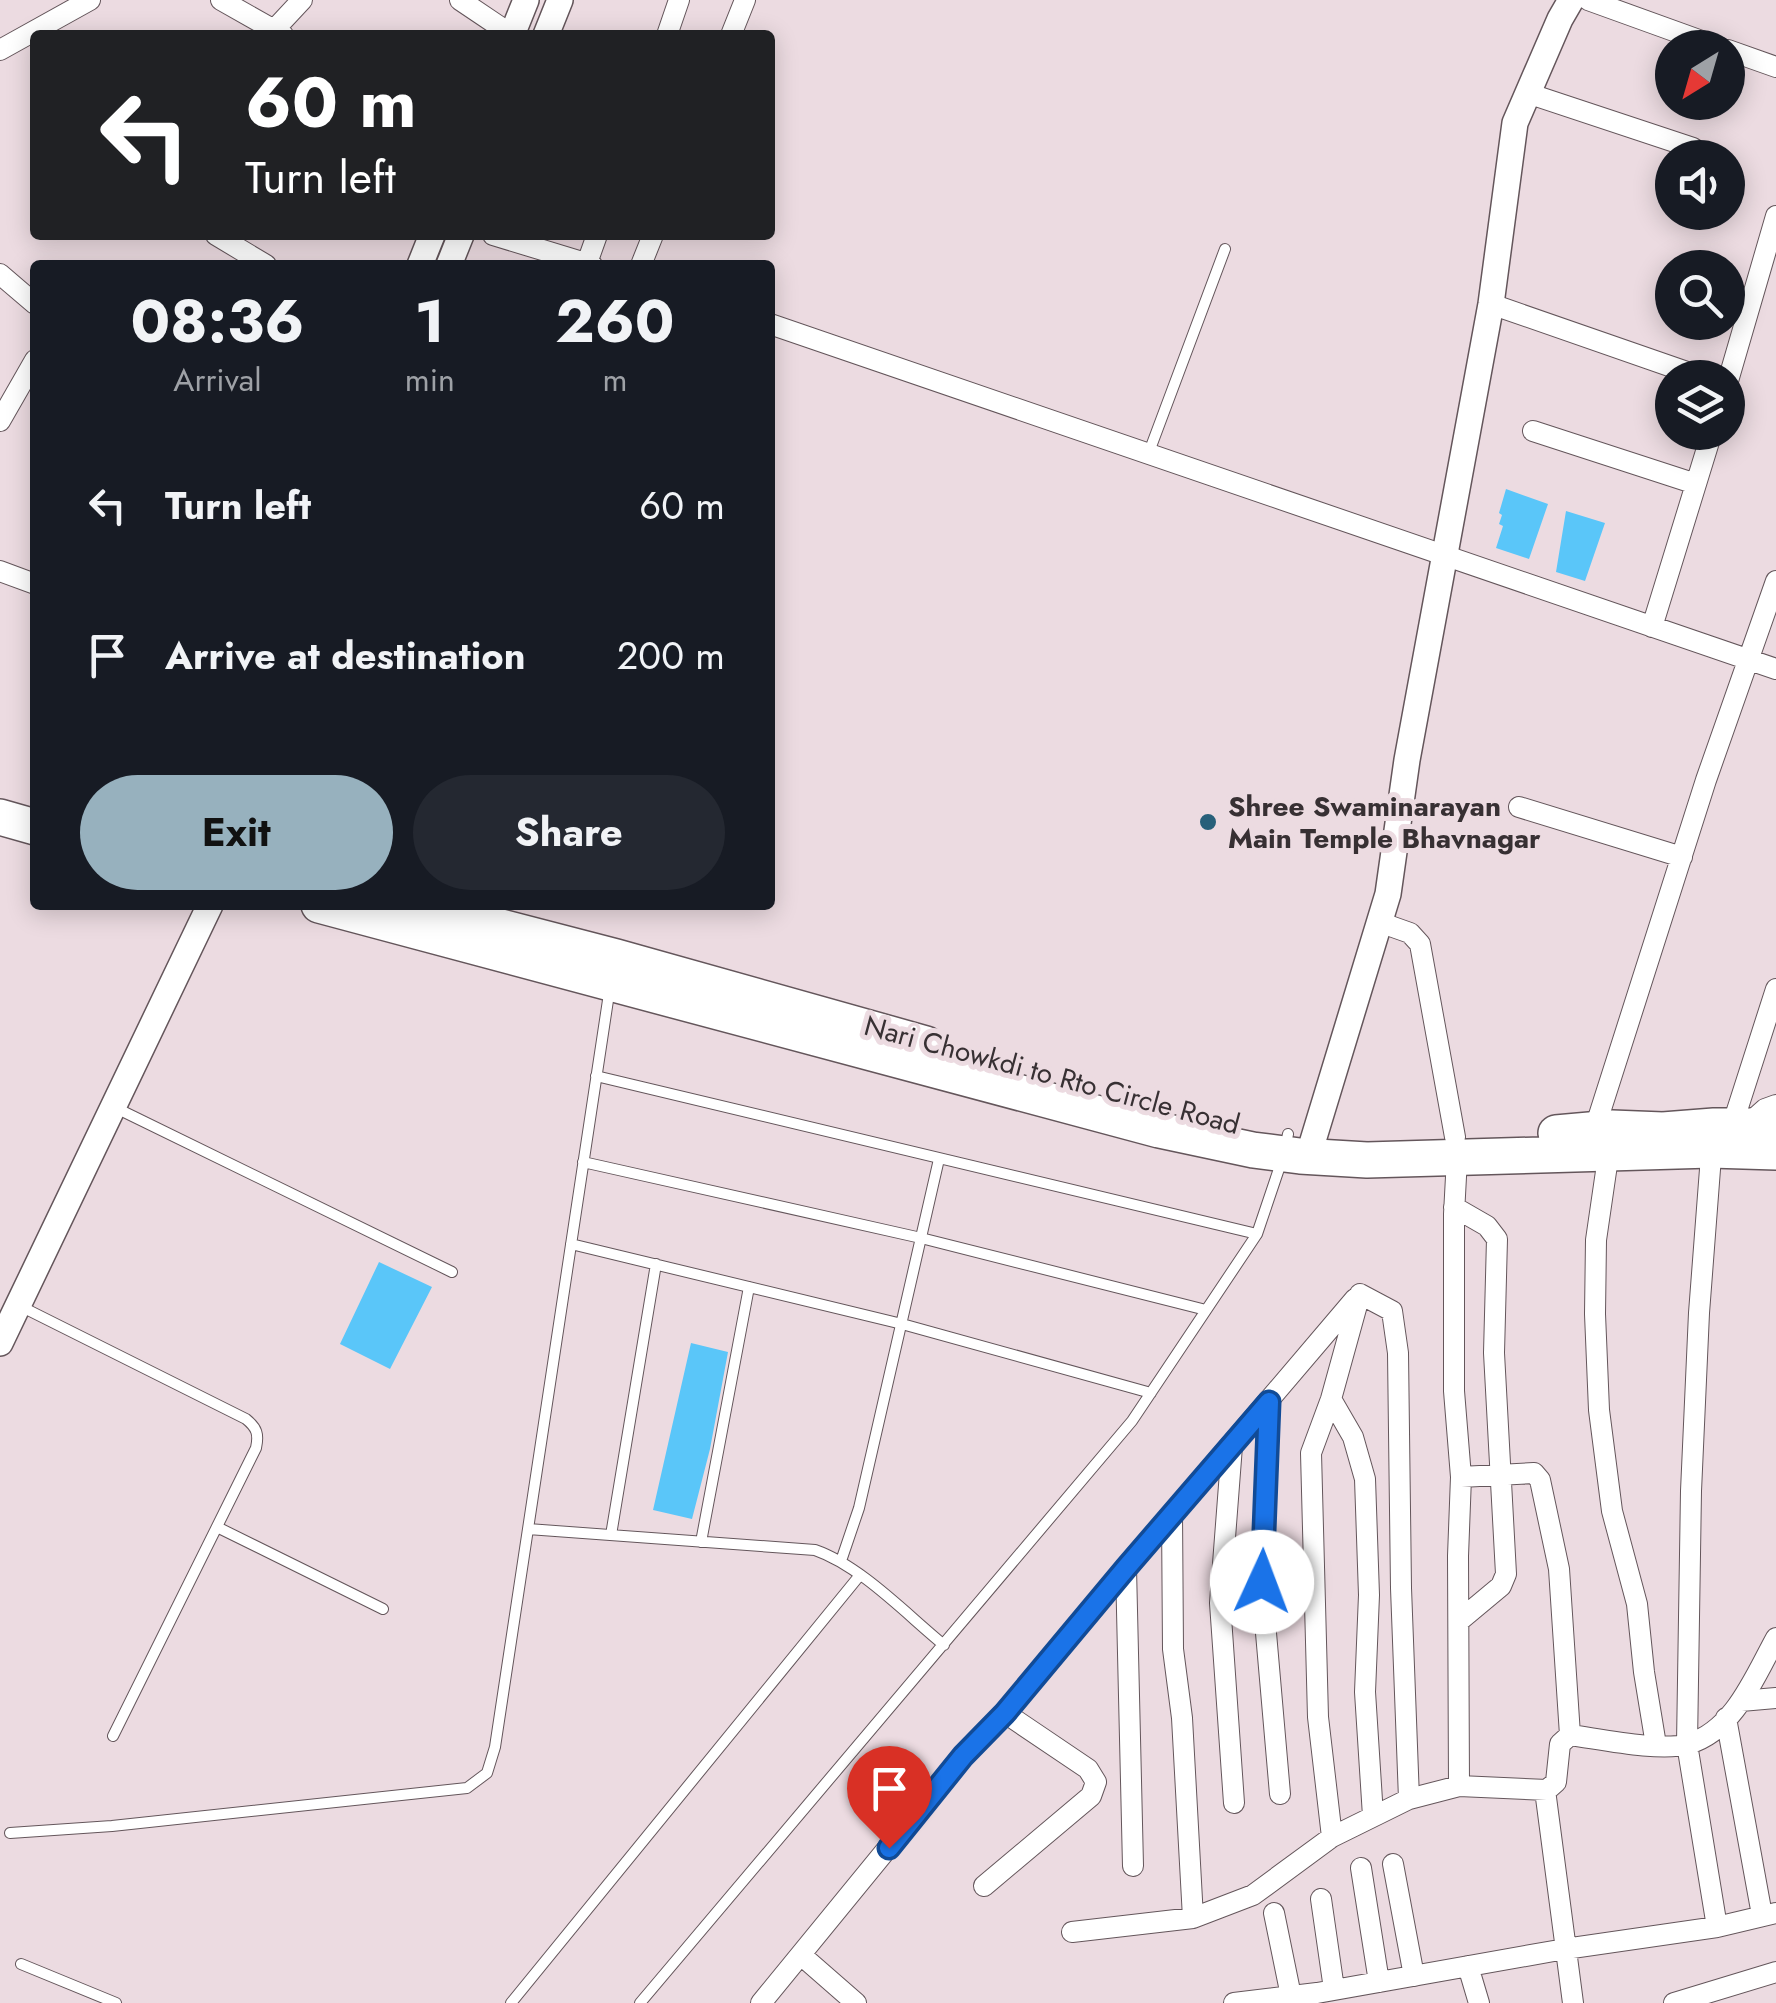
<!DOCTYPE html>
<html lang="en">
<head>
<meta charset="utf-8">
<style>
	:root { --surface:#171b24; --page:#242831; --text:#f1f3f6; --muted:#9ea1a6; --accent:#97b1be }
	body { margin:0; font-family:Jost,sans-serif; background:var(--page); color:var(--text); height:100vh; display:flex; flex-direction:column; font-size:38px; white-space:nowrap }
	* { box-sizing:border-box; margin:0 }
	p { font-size:32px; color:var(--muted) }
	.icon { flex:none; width:55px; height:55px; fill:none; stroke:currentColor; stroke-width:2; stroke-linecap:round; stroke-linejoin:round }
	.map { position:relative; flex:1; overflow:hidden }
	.sheet { position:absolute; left:30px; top:260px; width:745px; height:650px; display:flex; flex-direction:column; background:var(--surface); border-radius:10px; box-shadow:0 5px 25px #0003 }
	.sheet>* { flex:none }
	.hud { position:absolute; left:30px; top:30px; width:745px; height:210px; border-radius:10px; box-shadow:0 5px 25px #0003; background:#202124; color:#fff; overflow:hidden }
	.needle { width:65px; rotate:217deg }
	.fabs { position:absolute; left:1655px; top:30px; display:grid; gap:20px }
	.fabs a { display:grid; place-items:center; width:90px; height:90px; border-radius:50%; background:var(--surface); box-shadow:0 5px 25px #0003; font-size:50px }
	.pin { position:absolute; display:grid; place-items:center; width:85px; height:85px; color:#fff; margin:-102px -42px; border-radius:50% 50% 50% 0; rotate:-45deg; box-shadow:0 0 10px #0007 }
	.pin .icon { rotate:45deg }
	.me { position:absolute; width:110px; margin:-55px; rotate:2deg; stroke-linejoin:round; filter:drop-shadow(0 0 8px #0008) }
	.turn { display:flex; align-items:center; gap:35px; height:210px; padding:0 50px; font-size:45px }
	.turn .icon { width:130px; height:130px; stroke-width:2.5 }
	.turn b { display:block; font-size:70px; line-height:85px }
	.eta { display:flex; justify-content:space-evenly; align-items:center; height:170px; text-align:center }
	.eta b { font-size:60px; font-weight:700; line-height:70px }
	.cta { display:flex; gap:20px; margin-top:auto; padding:20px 50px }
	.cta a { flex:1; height:115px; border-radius:60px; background:var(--accent); color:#111; font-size:40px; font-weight:700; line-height:115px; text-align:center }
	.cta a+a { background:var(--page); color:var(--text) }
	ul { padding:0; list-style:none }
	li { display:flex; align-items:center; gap:30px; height:150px; padding:0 50px }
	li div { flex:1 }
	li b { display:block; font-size:38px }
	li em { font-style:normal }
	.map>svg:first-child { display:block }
	.building { fill:#5ac6f9 }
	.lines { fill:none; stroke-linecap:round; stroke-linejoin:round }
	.service-casing { stroke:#64565b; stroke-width:12 }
	.minor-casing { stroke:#64565b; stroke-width:22 }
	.tertiary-casing { stroke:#64565b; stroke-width:28 }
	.trunk-casing { stroke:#64565b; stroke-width:38 }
	.service { stroke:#fff; stroke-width:10 }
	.minor { stroke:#fff; stroke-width:20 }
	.tertiary { stroke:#fff; stroke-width:25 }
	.trunk { stroke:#fff; stroke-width:35 }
	.route-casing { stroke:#114b97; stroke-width:25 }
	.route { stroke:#1a73e8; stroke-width:18 }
	.poi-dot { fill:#28607a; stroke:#ecdbe1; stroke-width:4 }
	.labels { text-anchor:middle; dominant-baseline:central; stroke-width:10; stroke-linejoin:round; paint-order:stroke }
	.poi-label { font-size:28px; font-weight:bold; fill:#373033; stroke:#ecdbe1; text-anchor:start }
	.street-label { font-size:28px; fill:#373033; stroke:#ecdbe1 }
</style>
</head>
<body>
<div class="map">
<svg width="1776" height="2003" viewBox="0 0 1776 2003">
	<rect width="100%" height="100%" fill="#ecdbe1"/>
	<path class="building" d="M1506,489l42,15 -19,55 -33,-11 7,-22 -4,-2 3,-9 -3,-2z
		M1566,511l39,12 -20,58 -29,-9z
		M379,1262l53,25 -42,82 -50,-25z
		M691,1343l37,9 -18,97 -18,70 -39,-9z"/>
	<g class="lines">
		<g class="service-casing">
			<path id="service" d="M1149,452l76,-203
				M596,1076l661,158
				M116,1108l336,164
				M583,1162l338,76 285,72
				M571,1244l331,80 249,69
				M20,1306l226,113c11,9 13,15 10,29l-143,288
				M217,1527l166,82
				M528,1529l287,21c46,16 91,64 129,95
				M611,1535l45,-271
				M701,1542l48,-255
				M841,1561l18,-53 80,-349
				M10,1833l102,-7 355,-38 20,-15 8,-26 115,-760
				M21,1964l95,39
				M511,2003l349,-428
				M640,2003l492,-582 125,-187 27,-80 4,-20"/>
		</g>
		<g class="minor-casing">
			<path id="minor" d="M221,0l62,35
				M460,0l52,35
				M1588,0l133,48
				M274,30l28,-30
				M667,35l12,-35
				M731,35l14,-35
				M0,50l90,-50
				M1728,50l48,17
				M1527,93l166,55
				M216,235l50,30
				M493,235l99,30
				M587,263l10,-28
				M641,265l12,-30
				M0,274l35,30
				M1491,304l213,74
				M770,324l1006,345
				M1728,381l48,-165
				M0,421l35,-61
				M1533,431l163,53
				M0,571l35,13
				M1652,627l60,-195
				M1519,807l163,50
				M1379,922l31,11 10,11 35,193
				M1747,1125l18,-16 11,-4
				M1732,1126l44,-137
				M1594,1131l112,-351 70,-199
				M1712,1143l-13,170 -8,178 -4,253 30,183
				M1610,1144l-14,96 -1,74 4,96 13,101 25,93 7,68 12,73
				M1457,1158l-3,56v177l7,86 -3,79 1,230
				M1454,1207l33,19 10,13 -3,114 12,221 -5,12 -42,35
				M1331,1399l22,38 12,42 4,116 -4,97 8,124
				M1269,1402l-7,185 18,207
				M1232,1446l-12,157 14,200
				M1461,1477l73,-4 6,7 19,89 11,166
				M1126,1568l7,298
				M1741,1701l35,-3
				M1726,1718l36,197
				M1545,1790l28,213
				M1332,1837l-14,-120 -7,-264 20,-54 29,-105 32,17 6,42 3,235 8,211
				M1393,1864l21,112
				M1361,1868l18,114
				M984,1886l107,-90 5,-14 -8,-13 -83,-56
				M1321,1899l13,90
				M1274,1913l17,83
				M1193,1918l-11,-200 -9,-69 -1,-135 183,-215
				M1072,1932l121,-14 60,-23 79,-58 77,-38 50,-13 88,4 9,-8 4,-38 10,-9c30,4 90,17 118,9 46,-13 67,-68 88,-106
				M801,1955l55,48
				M1468,1966l11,37
				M761,2003l202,-247 42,-43 167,-199
				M1234,2003l83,-10 248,-44 152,-22 59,-14
				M1674,2003l102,-31"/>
		</g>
		<g class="tertiary-casing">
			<path id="tertiary" d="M512,35l14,-35
				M546,35l14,-35
				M420,265l12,-30
				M449,265l12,-30
				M1308,1157l80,-263 19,-134 84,-456 24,-181 45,-104 11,-19
				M0,1343l210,-438"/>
		</g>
		<g class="trunk-casing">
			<path id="trunk" d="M0,817l35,10
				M319,905l840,225 94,20 47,6 67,4 344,-10 65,2
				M416,905l200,52 310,87
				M1556,1133l56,-5 51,2 51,-4h62"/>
		</g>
		<use href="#service" class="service"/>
		<use href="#minor" class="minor"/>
		<use href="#tertiary" class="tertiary"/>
		<use href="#trunk" class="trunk"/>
	</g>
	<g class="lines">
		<g class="route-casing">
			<path id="route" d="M889,1848l74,-92 42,-43 121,-145 143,-166 -7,180"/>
		</g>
		<use href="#route" class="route"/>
	</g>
	<circle class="poi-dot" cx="1208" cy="822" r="10"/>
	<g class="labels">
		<g class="poi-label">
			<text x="1228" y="806">Shree Swaminarayan<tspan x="1228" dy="32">Main Temple Bhavnagar</tspan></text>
		</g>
		<g class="street-label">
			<text transform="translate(1052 1075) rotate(15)">Nari Chowkdi to Rto Circle Road</text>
		</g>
	</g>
</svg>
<div class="fabs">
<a><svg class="needle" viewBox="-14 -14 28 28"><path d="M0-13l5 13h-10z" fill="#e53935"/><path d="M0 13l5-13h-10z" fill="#9ea1a6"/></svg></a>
<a><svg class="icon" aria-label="sound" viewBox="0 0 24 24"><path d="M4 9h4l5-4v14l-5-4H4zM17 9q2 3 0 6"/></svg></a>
<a><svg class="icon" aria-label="search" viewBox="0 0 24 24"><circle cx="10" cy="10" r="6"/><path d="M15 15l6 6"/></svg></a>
<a><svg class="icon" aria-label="layers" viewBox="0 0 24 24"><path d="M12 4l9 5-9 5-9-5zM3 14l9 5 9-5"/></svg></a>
</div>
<div class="pin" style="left:889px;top:1848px;background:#d93025"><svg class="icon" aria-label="arrive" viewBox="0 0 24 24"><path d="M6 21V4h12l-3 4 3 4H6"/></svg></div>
<svg class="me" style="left:1262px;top:1582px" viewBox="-20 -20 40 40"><circle r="19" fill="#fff"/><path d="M0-13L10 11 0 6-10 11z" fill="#1a73e8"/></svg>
<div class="hud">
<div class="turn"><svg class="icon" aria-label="left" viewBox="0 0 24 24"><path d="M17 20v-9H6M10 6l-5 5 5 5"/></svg><div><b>60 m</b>Turn left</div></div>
</div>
<section class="sheet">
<div class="eta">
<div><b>08:36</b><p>Arrival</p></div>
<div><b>1</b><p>min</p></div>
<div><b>260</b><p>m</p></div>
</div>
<ul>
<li><svg class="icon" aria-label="left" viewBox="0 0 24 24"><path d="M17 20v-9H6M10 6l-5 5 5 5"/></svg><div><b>Turn left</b></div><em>60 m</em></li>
<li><svg class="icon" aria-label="arrive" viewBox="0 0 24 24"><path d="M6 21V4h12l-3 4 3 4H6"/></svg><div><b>Arrive at destination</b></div><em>200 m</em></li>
</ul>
<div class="cta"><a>Exit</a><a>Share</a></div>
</section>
</div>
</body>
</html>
